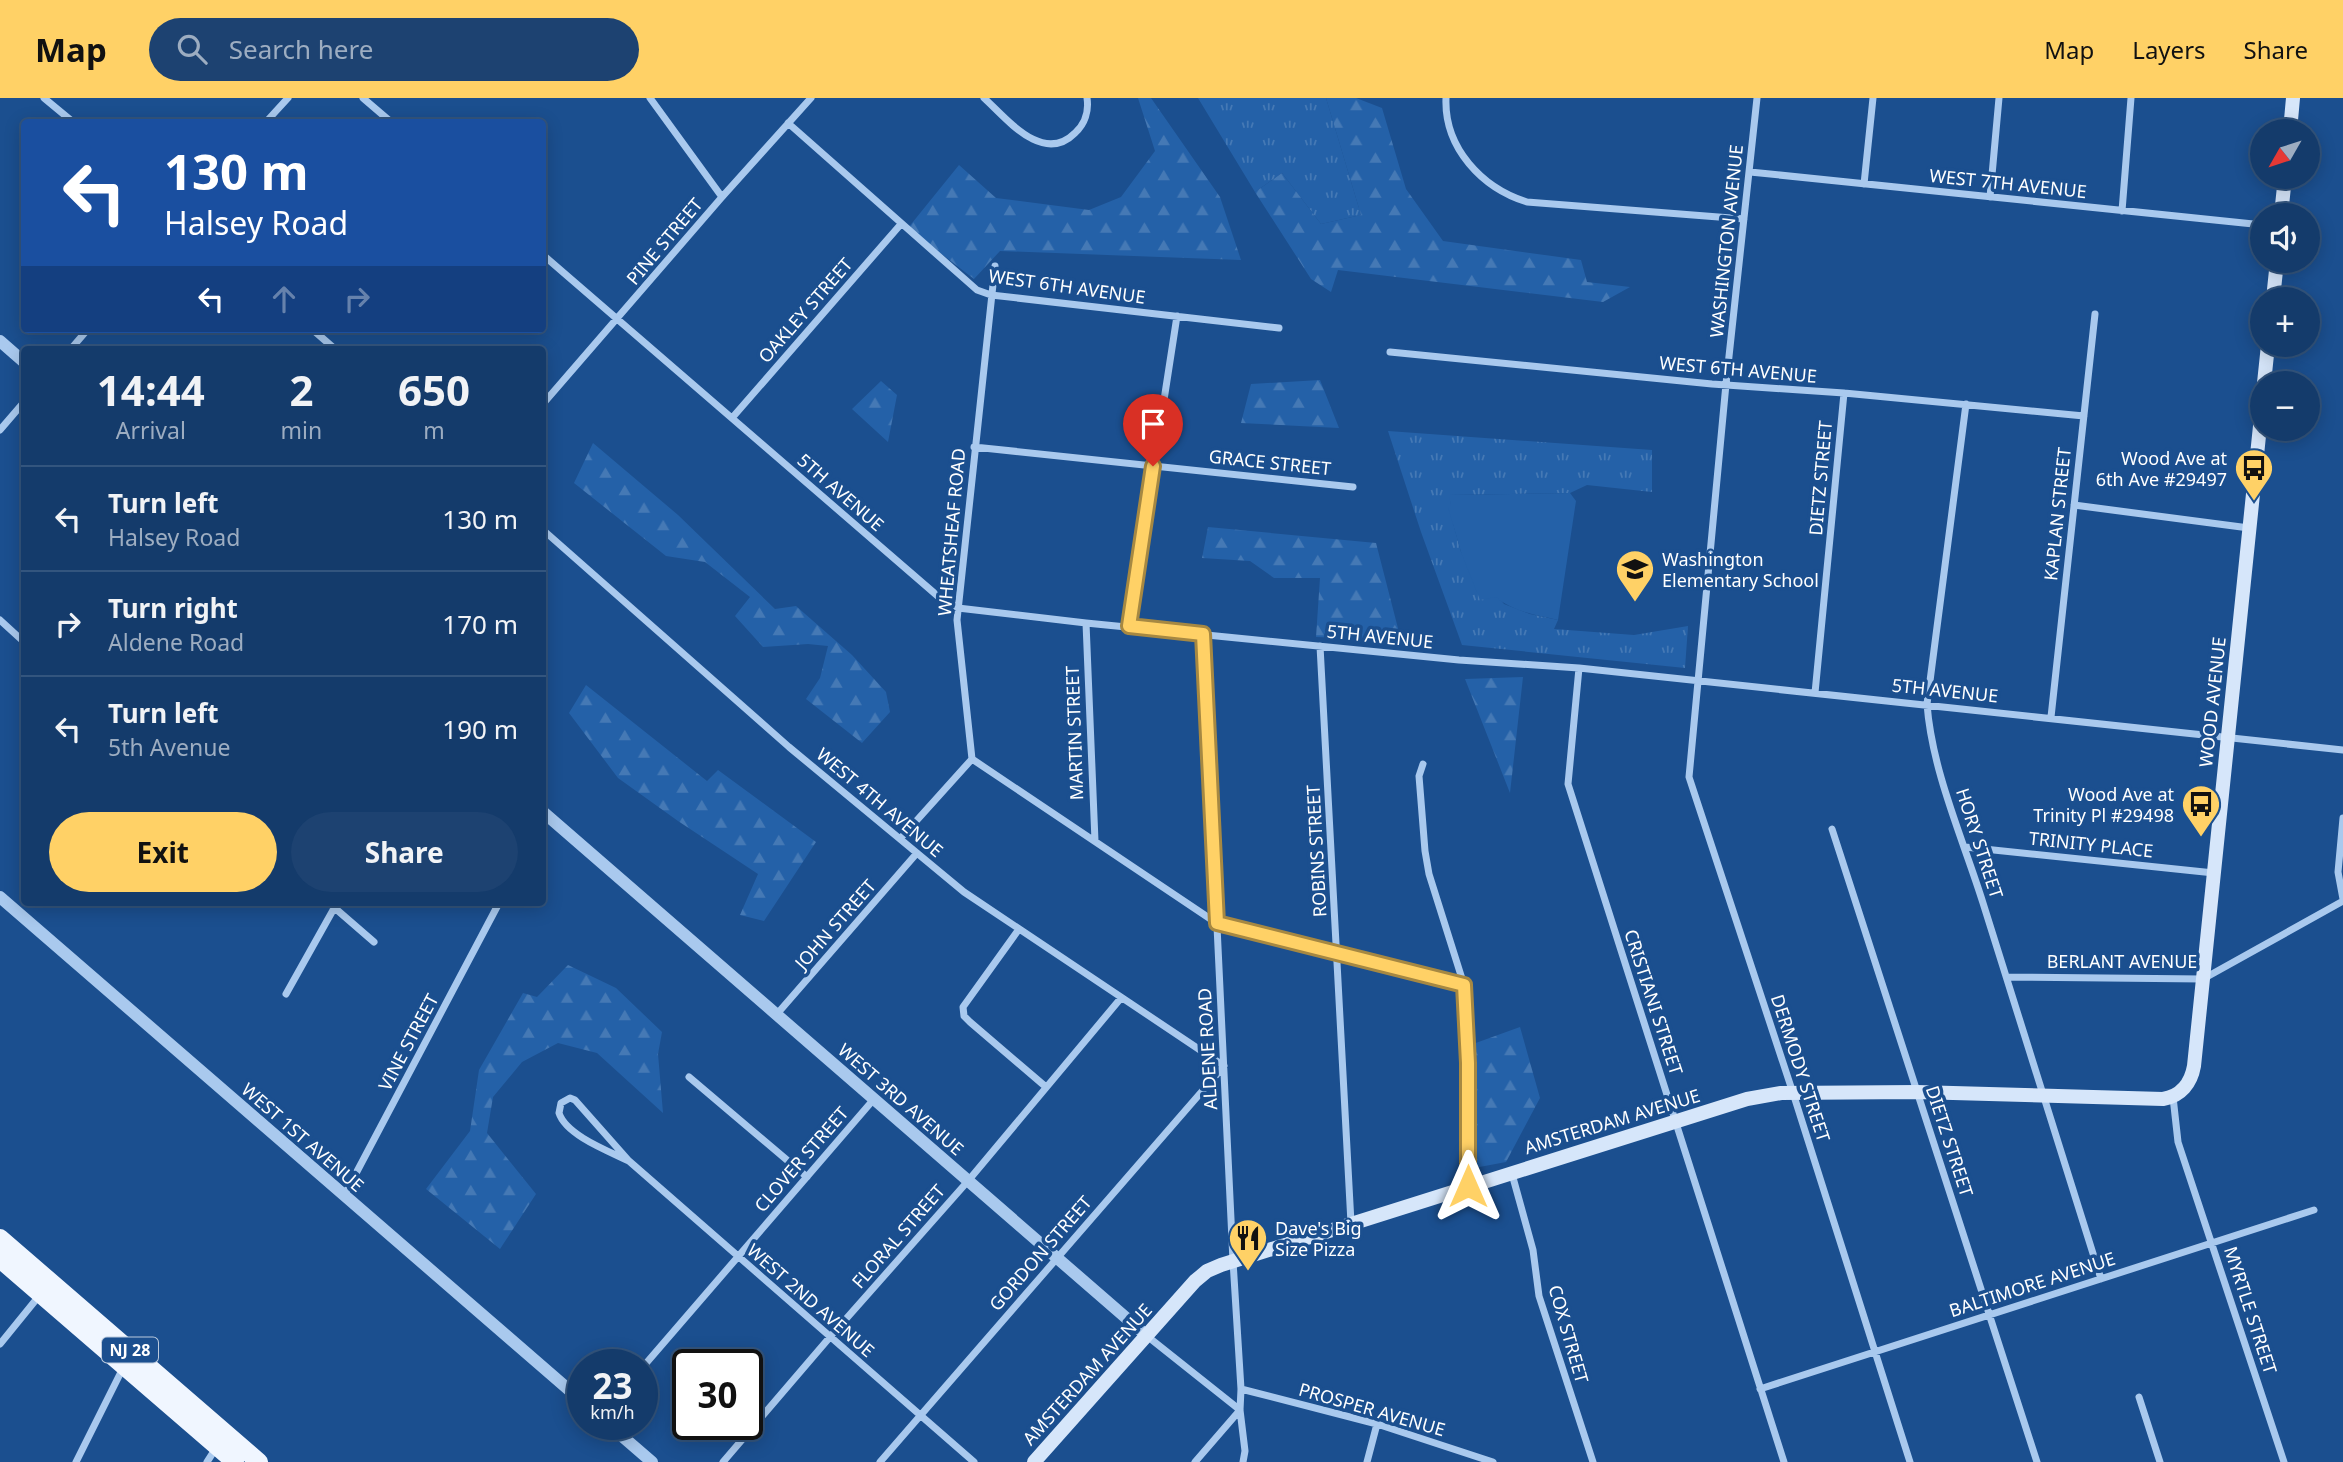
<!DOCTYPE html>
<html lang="en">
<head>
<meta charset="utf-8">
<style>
	:root { --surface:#143b6b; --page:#1d4271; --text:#f1f3f6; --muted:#9dadc1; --line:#33557e; --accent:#ffd166 }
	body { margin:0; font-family:"Noto Sans",sans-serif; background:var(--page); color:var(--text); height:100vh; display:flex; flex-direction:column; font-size:26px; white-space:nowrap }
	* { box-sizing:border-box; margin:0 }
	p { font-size:23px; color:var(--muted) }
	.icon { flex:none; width:38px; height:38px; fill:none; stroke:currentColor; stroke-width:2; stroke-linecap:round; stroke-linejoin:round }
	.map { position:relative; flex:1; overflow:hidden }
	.panel { position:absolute; left:21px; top:248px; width:525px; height:560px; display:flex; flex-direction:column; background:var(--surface); border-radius:7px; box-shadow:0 4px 18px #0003,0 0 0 2px var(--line) }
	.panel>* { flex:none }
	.hud { position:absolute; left:21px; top:21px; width:525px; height:214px; border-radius:7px; box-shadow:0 4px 18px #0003,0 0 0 2px var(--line); background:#1a4fa0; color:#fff; overflow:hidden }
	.needle { width:46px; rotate:231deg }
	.controls { position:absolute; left:2250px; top:21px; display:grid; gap:14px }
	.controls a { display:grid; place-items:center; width:70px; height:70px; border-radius:50%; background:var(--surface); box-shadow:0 4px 18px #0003,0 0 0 2px var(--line); font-size:35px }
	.speed { position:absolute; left:567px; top:1251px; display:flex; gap:14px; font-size:35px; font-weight:700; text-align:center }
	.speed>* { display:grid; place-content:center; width:91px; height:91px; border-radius:50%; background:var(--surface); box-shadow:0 4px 18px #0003,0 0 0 2px var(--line); line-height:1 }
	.speed small { font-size:18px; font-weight:400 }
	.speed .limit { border:4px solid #111; border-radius:10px; background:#fff; color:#111 }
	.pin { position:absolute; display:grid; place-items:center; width:60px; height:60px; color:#fff; margin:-72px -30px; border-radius:50% 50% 50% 0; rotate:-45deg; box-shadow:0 0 7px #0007 }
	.pin .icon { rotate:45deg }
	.me { position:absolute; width:77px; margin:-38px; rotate:0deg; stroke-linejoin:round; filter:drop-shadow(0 0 5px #0008) }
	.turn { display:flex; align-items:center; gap:24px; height:147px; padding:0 28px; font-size:32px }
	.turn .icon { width:91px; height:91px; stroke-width:2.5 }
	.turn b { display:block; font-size:49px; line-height:60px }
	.lanes { display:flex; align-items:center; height:66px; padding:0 28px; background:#0003; justify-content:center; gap:35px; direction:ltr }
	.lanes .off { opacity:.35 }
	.eta { display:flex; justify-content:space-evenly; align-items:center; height:119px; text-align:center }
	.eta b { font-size:42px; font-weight:700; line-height:49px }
	.action { display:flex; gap:14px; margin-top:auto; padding:14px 28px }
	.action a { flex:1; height:80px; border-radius:42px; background:var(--accent); color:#111; font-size:28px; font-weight:700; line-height:80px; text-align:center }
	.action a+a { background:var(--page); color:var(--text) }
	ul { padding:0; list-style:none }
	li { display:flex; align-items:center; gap:21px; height:105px; padding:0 28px; border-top:2px solid var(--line) }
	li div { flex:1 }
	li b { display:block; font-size:26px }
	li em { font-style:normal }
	header { display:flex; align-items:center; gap:42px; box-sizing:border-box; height:98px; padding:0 35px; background:var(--accent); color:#111 }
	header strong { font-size:33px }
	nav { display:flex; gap:38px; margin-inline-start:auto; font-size:24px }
	.search { width:490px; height:63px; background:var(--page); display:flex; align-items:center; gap:18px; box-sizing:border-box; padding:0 24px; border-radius:38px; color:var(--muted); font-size:26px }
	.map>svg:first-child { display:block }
	.grass { fill:url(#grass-tufts) }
	.forest { fill:url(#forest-firs) }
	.green { fill:#2461a8 }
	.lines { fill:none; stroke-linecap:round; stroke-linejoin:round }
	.minor { stroke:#a9c9ee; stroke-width:7 }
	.tertiary { stroke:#a9c9ee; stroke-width:12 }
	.secondary { stroke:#d6e6fa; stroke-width:14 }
	.primary { stroke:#f0f6ff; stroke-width:18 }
	.route-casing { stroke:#a68842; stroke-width:18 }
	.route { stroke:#ffd166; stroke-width:12 }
	.labels { text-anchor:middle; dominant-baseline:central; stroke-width:7; stroke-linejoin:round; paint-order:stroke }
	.shield { fill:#1b4f8f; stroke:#bbcadd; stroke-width:2 }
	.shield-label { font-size:16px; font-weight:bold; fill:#fff }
	.street-label { font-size:18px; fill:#fff; stroke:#1b4f8f }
	.poi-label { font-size:18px; fill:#fff; stroke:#1b4f8f; text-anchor:end }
</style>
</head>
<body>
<header>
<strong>Map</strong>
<div class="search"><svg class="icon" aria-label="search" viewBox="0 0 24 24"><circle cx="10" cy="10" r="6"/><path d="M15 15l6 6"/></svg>Search here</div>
<nav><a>Map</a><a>Layers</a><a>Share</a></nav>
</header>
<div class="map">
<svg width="2343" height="1364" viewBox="0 0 2343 1364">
	<defs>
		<pattern id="grass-tufts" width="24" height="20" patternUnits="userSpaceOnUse" patternTransform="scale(1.75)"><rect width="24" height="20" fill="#2461a8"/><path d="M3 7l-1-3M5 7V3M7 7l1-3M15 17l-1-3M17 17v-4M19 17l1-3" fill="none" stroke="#4579b5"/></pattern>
		<pattern id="forest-firs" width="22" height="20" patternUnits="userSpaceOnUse" patternTransform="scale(1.75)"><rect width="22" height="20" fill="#2461a8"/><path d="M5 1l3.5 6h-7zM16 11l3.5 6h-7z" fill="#4579b5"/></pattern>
	</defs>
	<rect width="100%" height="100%" fill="#1b4f8f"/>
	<path class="grass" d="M1198,0h128l35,117 -40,9 -39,-51 -27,19z
		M1388,333l264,19v42l-65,-7 -17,8 -120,2 3,28 8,29 43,52 26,10 28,6 -4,9 80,6 54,-9 -3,42 -223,-23 -41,-113z"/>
	<path class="forest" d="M1138,0h13l69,99 21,63 -241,-9 -26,28 -66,-51 51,-63 37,33 93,12 32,-13 34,-46z
		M1326,0h30l26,10 24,81 37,52 138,19 6,22 43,5 -27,15 -265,-32 -7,22 -20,-13 -56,-87 27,-19 39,51 40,-9z
		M1320,282l19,48 -98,-5 10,-39z
		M881,283l16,14 -9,47 -36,-33z
		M593,345l85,72 97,94 21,-3 56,49 34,37 4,20 -28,31 -56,-44 14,-21 8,-32 -20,-2 -45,3 -28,-31 15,-19 -45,-35 -39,-6 -92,-73z
		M1208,429l168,16 25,97 -85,-3 4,-59h-46l-24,-17 -48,-3z
		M1523,579l-13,116 -45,-114z
		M586,587l121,96 11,-11 98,72 -52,79 -24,-6 18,-41 -80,-53 -60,-43 -49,-65z
		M568,867l48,23 46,44 -4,22 5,59 -66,-60 -39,-10 -36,19 -29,35 -6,36 49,61 -36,55 -74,-60 44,-58 9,-61 44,-77 14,4z
		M1520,929l20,71 -34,64 -32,6 -1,-124z"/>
	<path class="green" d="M1570,395l6,8 -18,119c-21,-5 -45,-8 -62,-23l-16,3 -19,-48 -13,-45h3l-2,-12z"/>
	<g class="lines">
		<path class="minor" d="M44,0l29,24
			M363,0l28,24
			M650,0l72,99
			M984,0c23,21 59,67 91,35 10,-9 14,-22 12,-35
			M1446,0c-2,50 36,90 81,104l217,17
			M1757,0l-31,286 -37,393 104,316 117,369
			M266,24l22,-24
			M788,25l189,167 14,5 288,33
			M1750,74l513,53
			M1864,86l9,-86
			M1990,99l9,-99
			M2122,113l9,-113
			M542,156l398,344 18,10 128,15 373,37 120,8 764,82
			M995,168l-38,354 15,139 243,163 249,63
			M312,231l24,21
			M70,252l18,-21
			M1390,254l322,32 132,9 240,23
			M1966,306l-39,300c5,67 36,135 56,199 40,125 78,251 118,376
			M542,307l180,-208 89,-99
			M732,320l169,-194
			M0,332l24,-28
			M974,349l379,40
			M2074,407l175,23
			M542,431l247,218 175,145 260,174 -344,396
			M0,522l24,22
			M1086,525l9,218
			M1129,528l48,-310
			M1203,535l30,628 8,128 -1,21 5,41 -2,11
			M1320,548l31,577
			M1579,570l-11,116 216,678
			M1815,595l29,-300
			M2051,619l44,-403
			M1423,666l-4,12 6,75 4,23 35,111 3,47 1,154
			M2343,720l-5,54 5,27
			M1832,731l205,633
			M900,741l72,-80
			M1965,749l249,26
			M329,805l45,39
			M1019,831l-56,78 1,9 6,6 76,65
			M2007,879l196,2 140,-78
			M286,896l51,-91
			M777,916l140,-161
			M689,979l118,100
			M2173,999l5,45 106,320
			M629,1063c-21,-10 -63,-26 -70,-48l2,-10 9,-5 5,2 54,61 345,301
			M1512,1076l21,76 6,46 54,166
			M344,1098l155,-293
			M1147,1238l93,74 -45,52
			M0,1246l39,-48
			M642,1270l232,-269
			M1241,1291l136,35 116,38
			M1760,1291l554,-179
			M2139,1299l21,65
			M76,1364l47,-94
			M207,1364l9,-14
			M723,1364l107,-125 138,-156 153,-183
			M1367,1364l10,-38"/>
		<path class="tertiary" d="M0,243l24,21
			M542,713l605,525
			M0,799l583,505
			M608,1326l44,38"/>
		<path class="secondary" d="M2290,33l3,-33
			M2281,117l4,-38
			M2273,201l4,-38
			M2264,285l4,-38
			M1034,1364l161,-181 12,-10 14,-6 526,-166 34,-6 136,-1 246,7c18,-3 28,-16 31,-33l69,-669"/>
		<path class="primary" d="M0,1140l259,224
			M0,1161l235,203"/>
	</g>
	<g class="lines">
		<g class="route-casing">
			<path id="route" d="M1153,368l-24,160 74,8 14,289 247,62 4,78v123"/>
		</g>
		<use href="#route" class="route"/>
	</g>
	<defs>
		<g id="bus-pin" transform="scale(2.0125)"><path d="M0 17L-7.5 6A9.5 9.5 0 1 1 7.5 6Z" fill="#ffd166" stroke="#1b4f8f"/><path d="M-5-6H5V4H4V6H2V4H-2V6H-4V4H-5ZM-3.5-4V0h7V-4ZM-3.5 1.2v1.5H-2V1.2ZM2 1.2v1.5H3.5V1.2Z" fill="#111"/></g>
		<g id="school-pin" transform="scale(2.0125)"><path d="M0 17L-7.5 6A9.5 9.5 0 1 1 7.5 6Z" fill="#ffd166" stroke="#1b4f8f"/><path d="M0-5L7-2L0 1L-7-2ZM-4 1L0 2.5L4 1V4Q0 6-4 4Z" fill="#111"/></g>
		<g id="restaurant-pin" transform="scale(2.0125)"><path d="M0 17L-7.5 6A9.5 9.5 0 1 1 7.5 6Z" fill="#ffd166" stroke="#1b4f8f"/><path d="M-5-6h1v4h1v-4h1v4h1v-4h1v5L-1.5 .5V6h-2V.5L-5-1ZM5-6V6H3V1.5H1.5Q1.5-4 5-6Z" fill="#111"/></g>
	</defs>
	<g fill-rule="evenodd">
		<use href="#bus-pin" x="2254" y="370"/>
		<use href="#school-pin" x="1635" y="471"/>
		<use href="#bus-pin" x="2201" y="706"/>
		<use href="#restaurant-pin" x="1248" y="1140"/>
	</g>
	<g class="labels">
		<rect class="shield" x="102" y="1239.5" width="56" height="25" rx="5"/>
		<g class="shield-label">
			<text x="130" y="1252">NJ 28</text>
		</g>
		<g class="street-label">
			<text transform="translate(2008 85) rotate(6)">WEST 7TH AVENUE</text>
			<text transform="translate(664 143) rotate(-50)">PINE STREET</text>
			<text transform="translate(1726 143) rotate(-84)">WASHINGTON AVENUE</text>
			<text transform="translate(1067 188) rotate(8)">WEST 6TH AVENUE</text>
			<text transform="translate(805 212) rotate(-49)">OAKLEY STREET</text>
			<text transform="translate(1738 271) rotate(5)">WEST 6TH AVENUE</text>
			<text transform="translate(1270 364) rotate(6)">GRACE STREET</text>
			<text transform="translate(1820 380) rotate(-85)">DIETZ STREET</text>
			<text transform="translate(841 394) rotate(41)">5TH AVENUE</text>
			<text transform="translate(2057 416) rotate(-84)">KAPLAN STREET</text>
			<text transform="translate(951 434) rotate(-85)">WHEATSHEAF ROAD</text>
			<text transform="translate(1380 538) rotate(6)">5TH AVENUE</text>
			<text transform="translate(1945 592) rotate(6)">5TH AVENUE</text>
			<text transform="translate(2212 604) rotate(-84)">WOOD AVENUE</text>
			<text transform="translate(1074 635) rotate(-92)">MARTIN STREET</text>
			<text transform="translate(880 704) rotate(40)">WEST 4TH AVENUE</text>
			<text transform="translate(1980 745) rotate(72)">HORY STREET</text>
			<text transform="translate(2091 746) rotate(6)">TRINITY PLACE</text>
			<text transform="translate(1316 753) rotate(-93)">ROBINS STREET</text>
			<text transform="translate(835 826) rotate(-49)">JOHN STREET</text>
			<text x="2122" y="863">BERLANT AVENUE</text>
			<text transform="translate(1654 904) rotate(72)">CRISTIANI STREET</text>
			<text transform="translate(408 944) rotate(-62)">VINE STREET</text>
			<text transform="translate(1207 951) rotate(-93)">ALDENE ROAD</text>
			<text transform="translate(1801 970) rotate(72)">DERMODY STREET</text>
			<text transform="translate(901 1001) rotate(41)">WEST 3RD AVENUE</text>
			<text transform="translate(1612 1023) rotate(-17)">AMSTERDAM AVENUE</text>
			<text transform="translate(303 1039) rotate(41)">WEST 1ST AVENUE</text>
			<text transform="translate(1950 1043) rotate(72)">DIETZ STREET</text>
			<text transform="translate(801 1061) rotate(-49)">CLOVER STREET</text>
			<text transform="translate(898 1138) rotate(-49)">FLORAL STREET</text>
			<text transform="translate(1040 1155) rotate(-49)">GORDON STREET</text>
			<text transform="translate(2032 1186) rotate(-18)">BALTIMORE AVENUE</text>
			<text transform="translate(811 1202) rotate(41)">WEST 2ND AVENUE</text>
			<text transform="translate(2251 1212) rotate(72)">MYRTLE STREET</text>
			<text transform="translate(1569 1236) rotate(74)">COX STREET</text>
			<text transform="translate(1087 1276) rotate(-48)">AMSTERDAM AVENUE</text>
			<text transform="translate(1372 1311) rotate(16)">PROSPER AVENUE</text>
		</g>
		<g class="poi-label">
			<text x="2227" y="360">Wood Ave at<tspan x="2227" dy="21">6th Ave #29497</tspan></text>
			<text x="1662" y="461" text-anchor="start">Washington<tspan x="1662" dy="21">Elementary School</tspan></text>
			<text x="2174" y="696">Wood Ave at<tspan x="2174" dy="21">Trinity Pl #29498</tspan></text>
			<text x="1275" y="1130" text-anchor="start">Dave's Big<tspan x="1275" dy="21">Size Pizza</tspan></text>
		</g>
	</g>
</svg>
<div class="controls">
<a><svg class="needle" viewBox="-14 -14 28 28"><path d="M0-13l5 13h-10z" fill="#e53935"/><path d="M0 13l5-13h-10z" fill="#9dadc1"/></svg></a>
<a><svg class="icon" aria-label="sound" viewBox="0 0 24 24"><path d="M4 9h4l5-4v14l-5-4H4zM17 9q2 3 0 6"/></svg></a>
<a>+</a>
<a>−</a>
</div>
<div class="speed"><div>23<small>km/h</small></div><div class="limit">30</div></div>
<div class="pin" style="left:1153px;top:368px;background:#d93025"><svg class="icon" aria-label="arrive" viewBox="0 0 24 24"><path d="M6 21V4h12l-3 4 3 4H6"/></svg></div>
<svg class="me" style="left:1468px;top:1088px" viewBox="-20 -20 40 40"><path d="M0-17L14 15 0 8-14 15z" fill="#ffd166" stroke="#fff" stroke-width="4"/></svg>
<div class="hud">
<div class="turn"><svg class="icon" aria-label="left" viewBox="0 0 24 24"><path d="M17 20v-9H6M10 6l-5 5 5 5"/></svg><div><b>130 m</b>Halsey Road</div></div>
<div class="lanes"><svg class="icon" aria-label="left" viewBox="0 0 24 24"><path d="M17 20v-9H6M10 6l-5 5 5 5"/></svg><svg class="icon off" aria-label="ahead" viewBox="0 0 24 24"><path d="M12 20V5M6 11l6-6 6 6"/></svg><svg class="icon off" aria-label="right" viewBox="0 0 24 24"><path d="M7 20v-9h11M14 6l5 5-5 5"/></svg></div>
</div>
<section class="panel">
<div class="eta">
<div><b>14:44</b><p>Arrival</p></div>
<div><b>2</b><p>min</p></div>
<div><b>650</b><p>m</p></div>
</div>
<ul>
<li><svg class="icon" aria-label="left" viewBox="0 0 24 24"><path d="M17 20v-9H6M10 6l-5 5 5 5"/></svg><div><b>Turn left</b><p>Halsey Road</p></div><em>130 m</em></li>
<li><svg class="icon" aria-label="right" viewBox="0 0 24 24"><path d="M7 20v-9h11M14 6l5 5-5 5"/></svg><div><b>Turn right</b><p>Aldene Road</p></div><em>170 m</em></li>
<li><svg class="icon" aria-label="left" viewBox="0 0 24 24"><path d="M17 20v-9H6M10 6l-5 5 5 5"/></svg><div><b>Turn left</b><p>5th Avenue</p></div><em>190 m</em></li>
</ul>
<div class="action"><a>Exit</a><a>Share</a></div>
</section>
</div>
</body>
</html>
